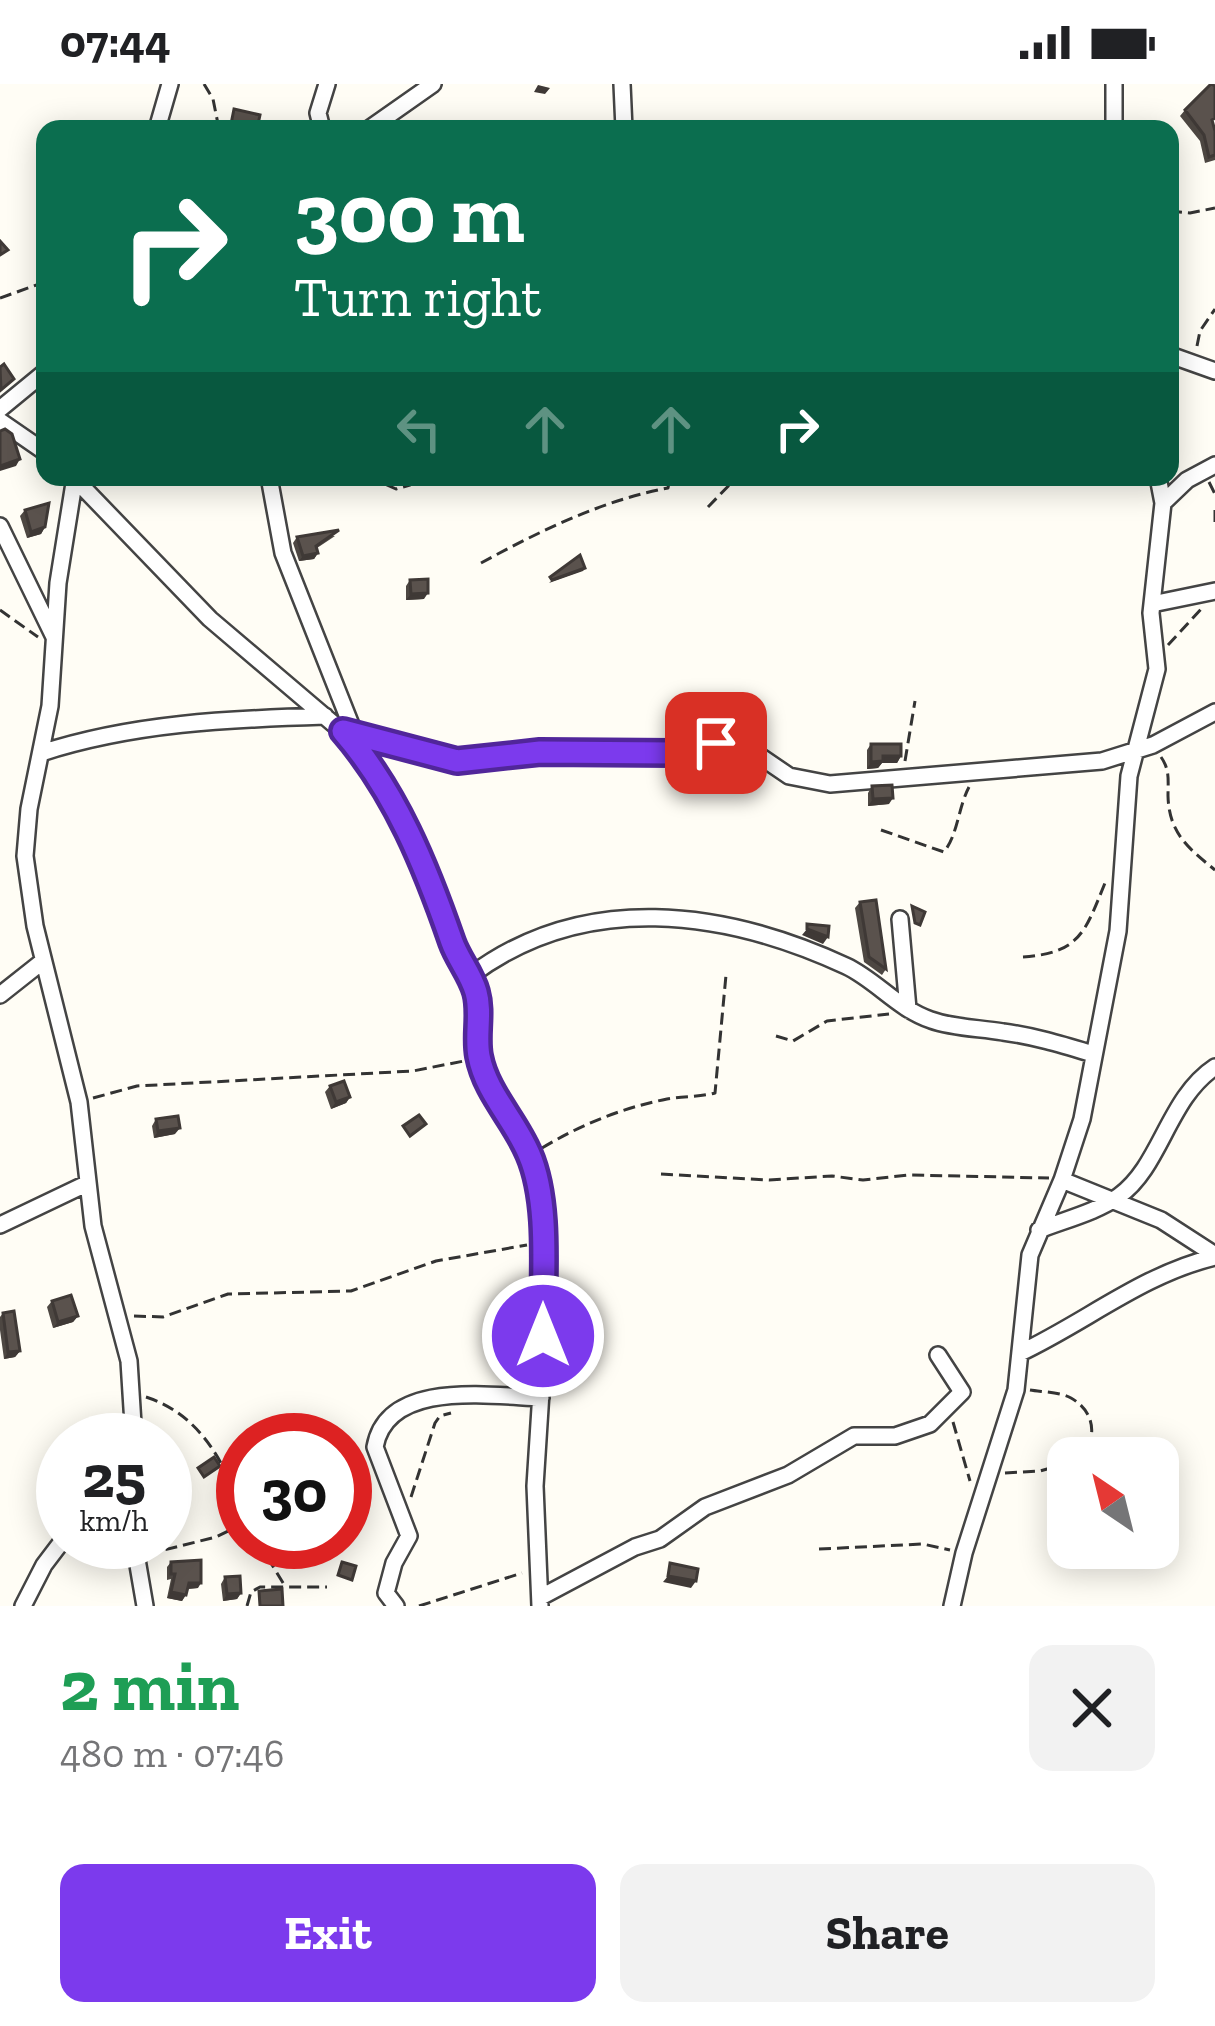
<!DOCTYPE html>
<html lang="en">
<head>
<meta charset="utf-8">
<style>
	:root { --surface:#fff; --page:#f2f2f2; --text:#202124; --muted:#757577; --accent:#7c3aed }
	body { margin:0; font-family:"Zilla Slab",serif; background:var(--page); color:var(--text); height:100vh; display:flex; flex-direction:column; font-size:45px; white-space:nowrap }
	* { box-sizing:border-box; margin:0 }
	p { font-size:39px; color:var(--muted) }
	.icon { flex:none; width:66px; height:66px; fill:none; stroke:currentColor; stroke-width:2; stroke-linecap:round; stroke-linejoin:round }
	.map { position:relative; height:1522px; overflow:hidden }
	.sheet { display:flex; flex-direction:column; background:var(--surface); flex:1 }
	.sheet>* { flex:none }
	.hud { position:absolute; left:36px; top:36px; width:1143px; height:366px; border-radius:24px; box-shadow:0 6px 30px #0003; background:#0b6e4f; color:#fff; overflow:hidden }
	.needle { width:78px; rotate:325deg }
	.fabs { position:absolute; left:1047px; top:1353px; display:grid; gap:24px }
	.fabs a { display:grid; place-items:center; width:132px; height:132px; border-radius:24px; background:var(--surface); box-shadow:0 6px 30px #0003; font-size:60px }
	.speed { position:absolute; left:36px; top:1329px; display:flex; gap:24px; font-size:60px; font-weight:700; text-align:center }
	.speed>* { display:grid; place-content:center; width:156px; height:156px; border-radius:50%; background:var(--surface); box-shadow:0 6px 30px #0003; line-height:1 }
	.speed small { font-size:30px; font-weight:400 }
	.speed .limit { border:18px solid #d22; background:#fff; color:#111 }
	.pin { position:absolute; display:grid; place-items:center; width:102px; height:102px; color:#fff; margin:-51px; border-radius:24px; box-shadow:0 6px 18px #0006 }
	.me { position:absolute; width:132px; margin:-66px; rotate:0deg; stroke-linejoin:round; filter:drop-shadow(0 0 9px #0008) }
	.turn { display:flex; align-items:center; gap:42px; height:252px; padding:0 60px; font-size:54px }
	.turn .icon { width:156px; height:156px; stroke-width:2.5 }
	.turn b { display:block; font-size:84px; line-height:102px }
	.lanes { display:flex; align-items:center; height:114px; padding:0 60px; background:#0003; justify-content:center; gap:60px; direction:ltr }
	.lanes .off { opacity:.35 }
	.round { display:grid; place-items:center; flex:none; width:126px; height:126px; border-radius:24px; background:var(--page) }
	.head { display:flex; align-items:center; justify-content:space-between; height:204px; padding:0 60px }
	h1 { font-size:72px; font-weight:700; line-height:90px; color:#1e9e55 }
	.action { display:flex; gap:24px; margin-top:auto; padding:24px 60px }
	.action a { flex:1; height:138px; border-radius:24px; background:var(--accent); color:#fff; font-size:48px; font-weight:700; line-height:138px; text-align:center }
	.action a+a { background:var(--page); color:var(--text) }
	.status { display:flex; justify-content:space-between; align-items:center; height:84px; padding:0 60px; background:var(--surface); direction:ltr }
	.status svg { height:33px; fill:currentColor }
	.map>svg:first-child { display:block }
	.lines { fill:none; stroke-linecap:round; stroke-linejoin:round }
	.minor-casing { stroke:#444; stroke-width:20 }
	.path { stroke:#333; stroke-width:3; stroke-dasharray:12 6; stroke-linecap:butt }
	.minor { stroke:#fff; stroke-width:15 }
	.wall { fill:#4d4742 }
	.shaded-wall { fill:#3f3936 }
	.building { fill:#5a524d; stroke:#3f3936; stroke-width:3 }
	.route-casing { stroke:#51269a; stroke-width:30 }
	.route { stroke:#7c3aed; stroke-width:21 }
</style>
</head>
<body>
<div class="status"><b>07:44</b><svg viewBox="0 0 49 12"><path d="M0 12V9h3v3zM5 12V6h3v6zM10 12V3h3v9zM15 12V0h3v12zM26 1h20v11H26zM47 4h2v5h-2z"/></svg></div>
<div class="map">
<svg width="1215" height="1522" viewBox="0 0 1215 1522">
	<rect width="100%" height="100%" fill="#fffdf5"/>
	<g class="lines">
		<g class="minor-casing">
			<path id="minor" d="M622,0l2,45
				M1114,0v45
				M157,45l13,-45
				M322,45l-4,-16 9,-29
				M369,45l64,-45
				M1170,271l45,16
				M0,325l45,-37
				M0,337l45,31
				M73,393l137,142 133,113 28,36 56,101 28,80 20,37 7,78 14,35 34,56 6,29 7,60v117l-8,125 5,120
				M75,393l-17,106 -8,123 -21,103 -4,47 10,70 44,176 14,124 36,135 5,79
				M269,393l14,76 72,182
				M1163,419l24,-23 28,-15
				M0,442l54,111
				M1152,520l63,-13
				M345,648l102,29 93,-9 134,1 47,-10 27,5 41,28 41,8 272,-23 51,-16 62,-33
				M41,669c92,-30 188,-34 284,-37
				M900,835l8,90
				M470,892c114,-86 255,-66 376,-10 30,14 52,43 85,54 22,8 49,8 72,12 31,4 60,13 90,22
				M0,911l43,-34
				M1062,1096l99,40 54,35
				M0,1141l86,-41
				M1039,1146c25,-10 58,-18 80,-34 42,-30 49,-98 96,-129
				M1020,1269c66,-31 123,-79 195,-96
				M134,1458l11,64
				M541,1513l94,-50 25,-8 45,-32 83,-32 66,-39h41l35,-12 32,-32 -24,-37
				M23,1522l21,-41 19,-25
				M396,1522l-10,-13 8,-30 15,-27 -34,-89c12,-68 116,-51 166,-49
				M952,1522l12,-53 52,-163 14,-135 32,-75 20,-61 36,-188 11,-155 28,-107 -6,-56 12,-110 -5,-26"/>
		</g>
		<path class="path" d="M204,0l9,15 6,30
			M1170,127l20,2 25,-5
			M0,214l45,-16
			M1197,262l3,-15 15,-22
			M370,393l26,12 14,-4 5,-8
			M1209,398l6,12
			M708,423l29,-30
			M1215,426v12
			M481,479c59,-32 122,-63 187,-75l2,-11
			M0,526l38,27
			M1168,561l34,-37
			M1161,673c9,13 7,23 7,39 1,37 20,52 47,74
			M905,677l10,-60
			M881,746l63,22c14,-18 14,-44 25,-65
			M1023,873c57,-4 62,-25 82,-74
			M776,952l17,5 34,-20 62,-7
			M93,1014l44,-12 276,-15 56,-11
			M542,1064c40,-24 80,-40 125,-49 16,-3 33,-2 48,-6l11,-118
			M661,1090l108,6 63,-4 31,4 46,-5 140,3
			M134,1232l29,1 65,-23 123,-3 85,-30 91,-16
			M1030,1306c12,2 30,2 41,8 25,14 27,42 8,60
			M146,1313c55,18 80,67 97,119
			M953,1338l17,59
			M1005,1389l35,-2 28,-8
			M345,1408l17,-3
			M411,1413l24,-74 5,-7 11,-3
			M258,1458l27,44
			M819,1465l104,-5 27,6
			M148,1470l68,-17 27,-13
			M247,1522l4,-14 9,-5h67
			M419,1522l103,-33"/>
		<use href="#minor" class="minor"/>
	</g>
	<path class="wall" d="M1185,26l28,13 2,8v29l-10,3 -5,-22 -20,-25z
		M25,426l20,17 -4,7 -14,4 -7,-22z
		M335,452l-18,12 1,5 -4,6 -15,2 -6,-18 4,-6z
		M410,496l14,19 -18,1v-14z
		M871,660l30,12 -4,7h-15l-4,5 -11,1v-19z
		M872,702l17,18 -21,2v-13z
		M860,818l26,67 -4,6 -18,-13 -9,-54z
		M330,1002l20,11 -4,6 -15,6 -6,-17z
		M156,1035l19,15 -21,4 -2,-12z
		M52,1217l26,15 -5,6 -20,6 -6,-21z
		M3,1229l17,38 -5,6 -11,2 -4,-29v-13z
		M171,1478l27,26 -10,1 -6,12 -15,-3 4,-19 -4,1v-13z
		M225,1493l16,16 -4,6 -14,2 -2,-17z"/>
	<path class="shaded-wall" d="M538,1l12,3 -5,6 -11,-2z
		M20,375l-4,7 -16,5v-5z
		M45,443l-4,7 -14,4 4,-6z
		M318,469l-4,6 -15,2 4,-5z
		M585,484l-2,3 -34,12 3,-3z
		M428,509l-4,6 -18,1 5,-6z
		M883,672h18l-4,7h-15l-4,5 -11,1 4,-7z
		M893,714l-4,6 -21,2 5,-7z
		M807,845l21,8 -5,7 -21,-9z
		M350,1013l-4,6 -15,6 5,-7z
		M180,1044l-5,6 -21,4 4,-7z
		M78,1232l-5,6 -20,6 5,-6z
		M20,1267l-5,6 -11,2 4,-7z
		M668,1492l28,5 -5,7 -28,-6z
		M189,1499h12l-3,5 -13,1z
		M171,1508l15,3 -4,6 -15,-3z
		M241,1509l-4,6 -14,2 4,-7z"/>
	<path class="building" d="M1211,0l4,2v32l-3,2 3,11v24l-6,2 -5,-22 -19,-25z
		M234,25l26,6 -3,14h-27z
		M0,157l8,9 -8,5z
		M4,280l10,15 -13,11 -1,-23z
		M5,345l7,5 8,25 -20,7v-35z
		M49,419l-4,24 -14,5 -6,-22z
		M339,446l-23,16 2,7 -15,3 -6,-19z
		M580,471l5,13 -33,12 -2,-3z
		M428,495v14l-17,1 -1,-14z
		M871,660h30v12h-18v5l-12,1z
		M892,701l1,13 -20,1 -1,-13z
		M876,816l10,69 -17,-12 -9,-55z
		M912,822l13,6 -5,13 -5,-2z
		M807,840l22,2 -1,11 -21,-8z
		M344,997l6,16 -14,5 -6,-16z
		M419,1031l7,9 -16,12 -7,-10z
		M178,1032l2,12 -22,3 -2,-12z
		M71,1211l7,21 -20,6 -6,-21z
		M14,1227l6,40 -12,1 -5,-39z
		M214,1373l6,9 -16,11 -6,-9z
		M201,1476v23h-12l-3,12 -15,-3 4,-18h-4v-12z
		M342,1478l14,4 -4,14 -14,-5z
		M670,1479l28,6 -2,12 -28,-5z
		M240,1492l1,17 -14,1 -2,-17z
		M282,1505l1,17h-23l-1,-15z"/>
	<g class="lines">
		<g class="route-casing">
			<path id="route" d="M543,1252c-1,-54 8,-131 -14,-182 -14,-34 -43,-61 -50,-98 -4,-21 3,-43 -3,-64 -5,-18 -18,-33 -24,-50 -26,-75 -56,-150 -109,-211l114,30 83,-9 134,1 42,-10"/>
		</g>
		<use href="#route" class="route"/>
	</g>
</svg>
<div class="fabs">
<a><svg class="needle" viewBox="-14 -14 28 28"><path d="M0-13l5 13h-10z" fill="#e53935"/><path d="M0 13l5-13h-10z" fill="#757577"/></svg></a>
</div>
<div class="speed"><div>25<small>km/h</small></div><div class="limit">30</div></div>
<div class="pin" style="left:716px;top:659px;background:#d93025"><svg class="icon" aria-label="arrive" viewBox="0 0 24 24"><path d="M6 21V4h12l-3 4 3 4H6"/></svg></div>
<svg class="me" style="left:543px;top:1252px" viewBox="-20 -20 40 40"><circle r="17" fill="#7c3aed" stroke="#fff" stroke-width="3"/><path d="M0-11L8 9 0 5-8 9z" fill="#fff"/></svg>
<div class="hud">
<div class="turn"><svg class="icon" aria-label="right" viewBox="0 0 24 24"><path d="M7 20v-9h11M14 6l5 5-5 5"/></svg><div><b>300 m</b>Turn right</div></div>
<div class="lanes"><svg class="icon off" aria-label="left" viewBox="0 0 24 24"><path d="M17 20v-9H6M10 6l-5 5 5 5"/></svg><svg class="icon off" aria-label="ahead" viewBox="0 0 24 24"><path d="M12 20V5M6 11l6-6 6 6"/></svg><svg class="icon off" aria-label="ahead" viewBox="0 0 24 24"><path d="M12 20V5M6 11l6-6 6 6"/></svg><svg class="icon" aria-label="right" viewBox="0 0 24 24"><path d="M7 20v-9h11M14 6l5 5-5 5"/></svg></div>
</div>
</div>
<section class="sheet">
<div class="head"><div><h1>2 min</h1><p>480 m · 07:46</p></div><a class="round"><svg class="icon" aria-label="close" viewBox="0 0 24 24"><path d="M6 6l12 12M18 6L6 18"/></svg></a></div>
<div class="action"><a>Exit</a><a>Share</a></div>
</section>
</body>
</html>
